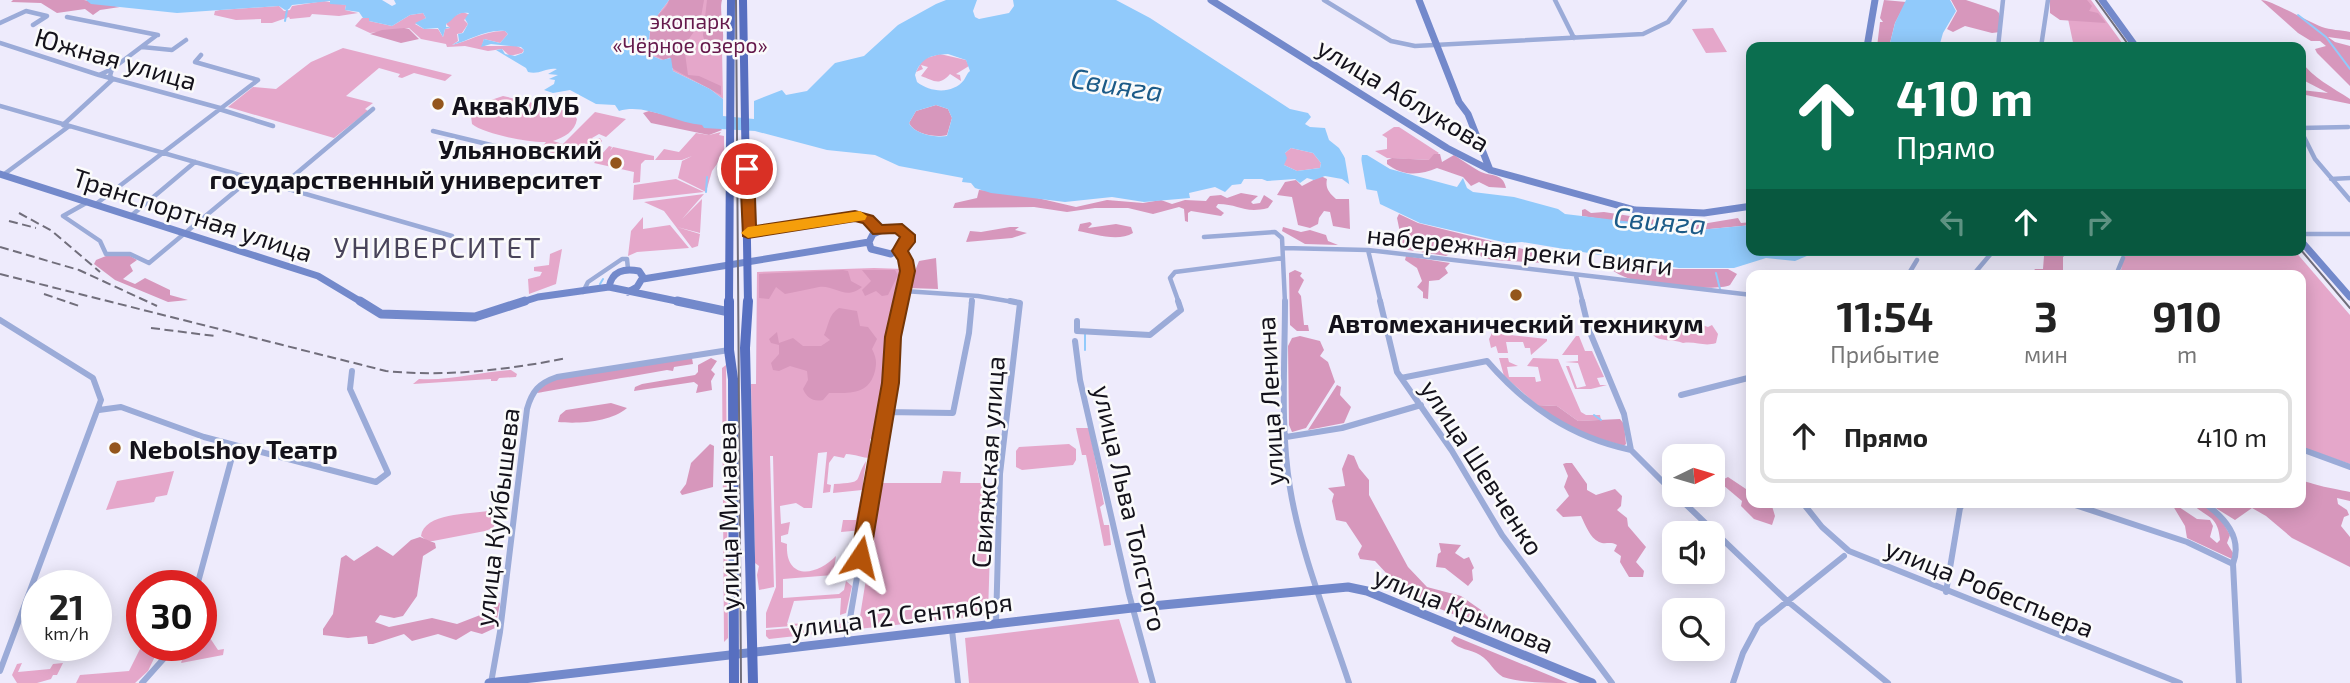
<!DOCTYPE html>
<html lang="ru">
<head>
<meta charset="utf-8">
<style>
	:root { --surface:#fff; --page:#f6f6f6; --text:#222; --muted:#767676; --line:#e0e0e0 }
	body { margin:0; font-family:"Exo 2",sans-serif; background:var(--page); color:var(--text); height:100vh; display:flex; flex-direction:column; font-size:26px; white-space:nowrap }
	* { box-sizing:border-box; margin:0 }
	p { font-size:23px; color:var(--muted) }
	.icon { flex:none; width:38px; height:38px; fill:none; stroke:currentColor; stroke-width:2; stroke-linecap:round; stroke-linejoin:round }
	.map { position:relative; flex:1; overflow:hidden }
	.sheet { position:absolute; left:1746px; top:270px; width:560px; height:238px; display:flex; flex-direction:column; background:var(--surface); border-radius:14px; box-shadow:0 4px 18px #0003 }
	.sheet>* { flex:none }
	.hud { position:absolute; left:1746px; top:42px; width:560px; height:214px; border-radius:14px; box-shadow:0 4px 18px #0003; background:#0b6e4f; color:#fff; overflow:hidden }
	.needle { width:46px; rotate:85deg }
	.buttons { position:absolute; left:1662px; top:444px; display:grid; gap:14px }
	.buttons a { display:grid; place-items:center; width:63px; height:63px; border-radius:14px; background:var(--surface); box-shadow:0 4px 18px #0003; font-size:35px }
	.speed { position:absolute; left:21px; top:570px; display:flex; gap:14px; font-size:35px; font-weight:700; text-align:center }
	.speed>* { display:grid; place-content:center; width:91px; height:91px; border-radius:50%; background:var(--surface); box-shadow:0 4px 18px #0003; line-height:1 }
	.speed small { font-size:18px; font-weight:400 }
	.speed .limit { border:10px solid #d22; background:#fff; color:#111 }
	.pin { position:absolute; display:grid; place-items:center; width:60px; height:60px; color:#fff; margin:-30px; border:4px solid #fff; border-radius:50%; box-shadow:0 2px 7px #0007 }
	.me { position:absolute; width:77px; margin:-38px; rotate:10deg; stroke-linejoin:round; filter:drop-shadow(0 0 5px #0008) }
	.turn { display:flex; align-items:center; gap:24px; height:147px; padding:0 35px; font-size:32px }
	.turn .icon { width:91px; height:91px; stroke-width:2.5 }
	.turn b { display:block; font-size:49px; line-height:60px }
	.lanes { display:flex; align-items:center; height:66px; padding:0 35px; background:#0003; justify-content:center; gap:35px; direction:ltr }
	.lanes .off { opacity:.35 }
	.eta { display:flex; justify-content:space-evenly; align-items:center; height:119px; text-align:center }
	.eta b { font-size:42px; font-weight:700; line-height:49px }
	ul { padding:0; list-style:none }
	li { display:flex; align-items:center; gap:21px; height:94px; margin:0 14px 10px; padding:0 21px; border:4px solid var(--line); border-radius:14px }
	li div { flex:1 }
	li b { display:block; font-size:26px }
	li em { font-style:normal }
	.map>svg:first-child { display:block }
	.green { fill:#e5a7ca }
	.forest { fill:#d797bc }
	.water { fill:#91cafb; fill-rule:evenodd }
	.pier { fill:#eeebfc }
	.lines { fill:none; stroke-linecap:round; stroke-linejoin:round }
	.stream { stroke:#91cafb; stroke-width:2 }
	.street-far1 { stroke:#9babd8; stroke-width:4.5 }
	.street { stroke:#9babd8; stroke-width:6 }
	.secondary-far1 { stroke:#7389cb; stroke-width:7 }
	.secondary { stroke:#7389cb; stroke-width:9 }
	.primary-far1 { stroke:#576fc0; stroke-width:8 }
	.primary { stroke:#576fc0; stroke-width:10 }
	.tram { stroke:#716e7b; stroke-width:2 }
	.rail { stroke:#716e7b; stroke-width:2; stroke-dasharray:9 4.5; stroke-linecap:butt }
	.route { fill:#b45309; stroke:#753606; stroke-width:2 }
	.slow { fill:#f59e0b }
	.poi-dot { fill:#94561c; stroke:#fbfbfb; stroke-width:2.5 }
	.labels { text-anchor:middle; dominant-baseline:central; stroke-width:5; stroke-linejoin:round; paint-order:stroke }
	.far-park-label { font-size:21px; fill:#651a4c; stroke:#fbfbfb }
	.street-label { font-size:26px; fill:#14121b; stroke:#fbfbfb }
	.poi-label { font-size:26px; font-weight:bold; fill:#14121b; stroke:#fbfbfb; text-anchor:start }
	.water-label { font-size:28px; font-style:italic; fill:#1c5b88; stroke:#fbfbfb }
	.neighbourhood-label { font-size:28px; letter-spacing:2px; fill:#49445a; stroke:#fbfbfb }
</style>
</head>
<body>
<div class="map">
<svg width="2350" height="683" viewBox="0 0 2350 683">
	<rect width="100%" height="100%" fill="#eeebfc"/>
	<path class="green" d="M669,0h52l2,99 -13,-10 -37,-18 -2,-13 -9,2 -12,-5c-3,-29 2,-32 19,-55z
		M2064,0h27l34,47h-51z
		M324,1l22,4 -1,5 13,3 -19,3 -27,-2 -2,3 -20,2 -1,-2 -17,6h-11v-4l-25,1 -22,-5 1,-4 5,-1 59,-4 5,5 6,-1 2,-4z
		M463,12l7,3 -6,5 4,4 -6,9 -5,1 1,7 -6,4c17,-4 34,-15 53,-14l3,3 -8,9 -16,-4 -2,7h35l7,4 -2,3 -12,3 -8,-7 -14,2 -23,-5 -18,1 -1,-3 -25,-5 -12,-11 -39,5 -15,-7 7,-8h7v3l23,5 18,-11 13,-2 3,5 -11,6 9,5h14l5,8 2,-8 5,-1 -4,-4 6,-7z
		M1713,28l14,24 -21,1 -14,-24z
		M343,48l109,27 -7,6 -31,-8 -12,5 -4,-1 2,-3 -21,-6 -33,28 27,7 -8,6 3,2 -34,27 -106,-31 25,-20 23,2 35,-27z
		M940,54l26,6 3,6 -13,8 4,1 1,6 -11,-7c-11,13 -17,6 -29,2l7,-9 -7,-2 2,4 -7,3 7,-13z
		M503,96l69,16 5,7c-2,13 -13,18 -24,22l10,3 32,-32 31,7 -20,18 -7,-3 -7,4 2,2 6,-2 2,3 -19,19 -48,-11 7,-2 4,-5c-16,1 -62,-8 -74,-18l-1,-8 14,-14z
		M1394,127h5l40,26 -9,7 -43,-2 -12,-7 12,-2v-11l-5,-3z
		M721,132l-2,3 5,1v18l-12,17 -6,21 -28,-14 4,-17 10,-5 -10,4h-27l9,-11 15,3 17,-19 13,2z
		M609,146l3,1 -2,4 3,-4 41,9v4h-9l-4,4 -1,18 -7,1 1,-11 -40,-9z
		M1291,148l22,5 8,10 -1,5 -23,3 -13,-6 1,-12z
		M676,179l28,13 -71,8 1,-15z
		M704,194l-22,25 20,-20 -2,34 -23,-6 23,7 -2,12 -6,2 -28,-37 -20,-9z
		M643,217v12l27,-4 19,23 -52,4 -9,4 3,-25z
		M562,249l-6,35 -27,10 -1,-15 12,-3 2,-4 -8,-1v-4l15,-2 1,-11z
		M2125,250h169l56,65v149l-49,-17v-172h-181z
		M874,268l29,1 1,7 -19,119 -6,1v4l4,4 -5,32 -8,3 1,19c-9,0 -16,-4 -25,-4l-2,4 -10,-2 -5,7 -2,21 4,1 -1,7 -7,1 4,-41 -9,1 -6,55h-8l-8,-5 -16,3 1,18 9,-2 -2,12 -7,2v6l6,2c-2,37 30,32 49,12l-3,19 -50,4v19l56,-4 5,-4 2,-9 6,5 -6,27 -6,2 1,-17 -47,3 -7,23 58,-2 -79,6v-15l10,-26 -3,-131h-3l4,131 -15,3 -2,-15 2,-9 -4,-3 -4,-179h5l1,-112z
		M1699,324l9,3 4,-2 6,9 -2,9c-12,4 -20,-2 -33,0 -9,-4 -24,-1 -30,-8 9,-8 20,-10 33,-8l4,5 7,-2z
		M1492,333l55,6v2l-16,14 -1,-7h-5l-2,-6h-17l2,11h-10l-2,-7 -5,2 -2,-9z
		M1576,336h3l6,15h7l12,26 -7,1 3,7h7l-16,4h-16l-9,-23h3l8,22 9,-2 -8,-23 -13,-1 13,-1v-6h-16z
		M1499,358h9l1,4 9,4 -11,1 2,10h26l1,5 5,-1 -3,-14 -11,-1 6,-8 25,1 23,53 5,3h14l1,5 -23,1 -21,-15 -20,-1 -33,-29z
		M726,365l2,273 -4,4 -2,-274z
		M511,370l6,4 -1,3 -17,1 -2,3h-6v-2l-78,5 6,-5c31,2 61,-7 92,-9z
		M1076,428h13l15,76 -4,3 4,18h5l2,20 -7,1 -18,-91h-4z
		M1069,444l7,5v11l-3,5 -51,5 -6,-3v-16l3,-4z
		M866,461l-3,22 4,2 -7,42 3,3 -22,2 2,-12h13l6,-30 -29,3 1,-9c32,-2 19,-2 32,-23z
		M879,462h5l-3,21h60l2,-12 18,1 -1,11h32l-4,132 -130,14 23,-144 -5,-5z
		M174,471l-7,24 -11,2 -2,5 -48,8 11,-29z
		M488,511l8,3 1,6 -4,8 -8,3 -52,10h-6l-6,-5c3,-23 48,-22 67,-25z
		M1119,619l20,64h-170l-4,-45z
		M846,623l-5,8 -72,8 -3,-3v-6z
		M210,638l8,12 6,-1 -1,6 -42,8 5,-17h15v-7z
		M142,645l18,1 -12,25 -13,12h-59l4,-8 49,-4z
		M22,663l-4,9 32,-3 3,-5 10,-1 -6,12h-4l-2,4 -14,4h-20l-5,-8 5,-11z"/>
	<path class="forest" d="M13,0h71l36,7 -20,3 -7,5 -8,-6 -28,4 -16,-10 -30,-1z
		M669,0h35l-4,23 -16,23 4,29 11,1 22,10v9l-46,-25 -4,-3 -1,-10 -6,3 -13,-7c-1,-14 -4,-28 8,-39 5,-5 8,-7 10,-14z
		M707,0h15c-5,18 10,43 -8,56l-7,-3 -4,-18z
		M1884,0l22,2 -11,21 -6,24h-12l3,-25h3l-3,-4z
		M1951,0h15l30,10 3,3 1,19 -8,1 -27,-7 -12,6 -6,-3 10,-18z
		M2050,0h37l5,6 -3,5 9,2 8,10 -46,-3 -10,-7z
		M2261,0c10,0 48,22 61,27 8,3 19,3 28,5v8l-22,-3 7,5 15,4v40l-33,-33 -2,-4 11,-3 -6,-5h-9l-13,-8z
		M404,28l5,1 10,10 -18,4 -31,-9 12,-4z
		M2301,61c11,16 32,27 49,38v5l-49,-10v-4l27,3 -27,-14z
		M936,105l12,4 4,9 -5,17c-11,3 -33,-1 -38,-12l7,-12z
		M649,111l71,17 2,2 -13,5 -58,-12 -8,-10z
		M1434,154h6l2,8 12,-7c8,5 16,11 25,16 11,6 24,1 27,17l-17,-1 -10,-5 -8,4 -8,-9 -26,-9c-16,7 -34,9 -50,-4v-4l5,-2 37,2z
		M1321,176l6,3c-2,9 2,14 9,20h13l1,30 -17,-3 -3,-14 -6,-1 -5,7 -1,6 -8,4 -12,-3 -6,-28 -15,-2 8,-13 11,-2 6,6z
		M979,190l33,2 64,15 31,-7 36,3 18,-3 11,4 13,-4 21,1 4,-5 11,-1 6,3 14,-5 17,3 -7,6 2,2 7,-1 4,-8 9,6 -5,7c-24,6 -29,-4 -50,-4l-2,3 8,6 -3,3 -30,-5 -3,2v9l-3,-1 -1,-12 -5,-2 -26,7 -25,-6h-33l-28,4 -33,-5 -81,1 2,-5 22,-5z
		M1585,209l6,4 13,-1 65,10 21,-3 12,5 36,-6 3,5 11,-1v3l-53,5 -59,-5 -58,-9v-6z
		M1399,214l19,9 117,29 12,8 -3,3 -50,-3 -11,-2 -9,-8h-16l-12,6 -38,-6 -5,-3 -6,-29z
		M1090,222l2,2 -4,4 28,-4 15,3 2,6c-15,9 -39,1 -55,-2l2,-7z
		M1010,227h9l-4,3 12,3 -15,5 -46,4 4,-11 11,1z
		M1283,227l18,5 9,-2 16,5 2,6 10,4 -33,-1 -23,-13z
		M2034,250h46l-11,2 -6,5v14l5,4h-37l4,-6h8l1,-13z
		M111,254l19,2 7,4 -7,5 3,6 -10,8 12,5 10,-6 25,12v5l18,5 -20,2 -53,-22 -21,-16 2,-4z
		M1406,256l44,7 -5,5 3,5 -9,7 -10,1 -1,18 -5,-1v-6l-6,-5 5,-6 -5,-13 -12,-8z
		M936,258l2,31 -30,-1 11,-27z
		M1619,258l21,5 9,6h79l9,5 -7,11c-13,7 -90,-1 -105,-8 -6,-2 -13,-7 -19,-11l3,-7z
		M843,270l5,1 3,10 11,6c-17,14 -26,-2 -43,0 -11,2 -22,5 -34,7l-9,-7 -7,12 -10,-1v-24z
		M862,270h33l3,5 -10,20 -6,1 -6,-5 -11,5 -3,-6 9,-9z
		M1295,270l7,3 -2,3 4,4 -6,12 3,4 3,29h4l1,6h-12l-7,-6 -1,-52z
		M839,308l18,3 3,15 8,1 9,12 -5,10c4,8 5,13 3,22 -6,24 -25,22 -46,22l-6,7c-10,2 -16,-2 -20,-11l5,-9 -1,-9 -17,-5 -11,5 -6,-1 -2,-7 8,-9v-9l-8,-2 -2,-4 8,-7 2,11 14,-5 10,8h18l9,-6 -6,-5c5,-10 4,-20 15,-27z
		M1300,336l20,5 4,9 -4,6 8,6 7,20 -29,46 -14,4 -3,-7 -1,-79 4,-8z
		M692,358l1,6 -19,3 -1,4 -6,-1 -130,23 9,-12z
		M711,358l6,3 -6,9 4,4 -4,7 1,9 -16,3 2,-8 -4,-3 -60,9 1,-4 7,-3 53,-9 3,-3v-7z
		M1337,385l4,2 -1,8 11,12 -7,16 -36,7z
		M611,403l16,5c-16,14 -48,16 -69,14l2,-7 6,-5z
		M1536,405l21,1 21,15 42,-2 4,5 2,20 -2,2 -51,-15z
		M710,444l4,2 -1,41 -31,8 -2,-3 6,-8 5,-21z
		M1348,454l6,2 5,12 10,12v15l39,72 19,20 34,9 20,14 18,18 -1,4 -108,-43 -4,-5 2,-9 -13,-14 -15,-2 -2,-5 4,-8 -16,-24 -10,-2 -4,-19 2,-7 -6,-6 17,-2 -3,-17z
		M1566,463h6l15,21v6l9,5 19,-6 7,7 -1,10 -4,4 10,8 1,8 18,21 -10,15 8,9 -1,6h-14l-9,-15 1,-6 -7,-5 3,-6c-7,-4 -12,0 -18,-3 -9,-4 -14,-18 -18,-26l-18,1 -7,-7 13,-14 -5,-9 4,-11 -5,-12z
		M1728,477l21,14 3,11 14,1 6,3 3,10 -3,9 -18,-6 -13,-13 1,-5 -19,-16 -1,-5z
		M2301,479c6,5 39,11 49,13v9l-13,-3 1,6 9,6 2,5 -5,2 -3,9 9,11v30l-58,-29 -26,-22 -14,-8 -17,12 -29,-18h95z
		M2191,502c20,0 30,16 39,33l-3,8 6,10 -1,6 -45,-21 -2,-12 -12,-20 6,1 18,12 13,1 3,6 -3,11 7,6 3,-3c-2,-27 -16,-22 -29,-38z
		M420,537l15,6 1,5 -13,8 -6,40 -14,20 -9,2 -14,-3 -5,7 14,5 43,-9 25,6 31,-12 11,-10 1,2 -5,24 -13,6 -11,-3 -15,9 -18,-6 -26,7 -8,-7 -31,10h-5l-1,-8 -19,2 -25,-3v-6l10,-15 8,-56 5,-3 8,6 23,-15 16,10 18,-16z
		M1439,543l22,2 -6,8 9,6 5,-2 5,11 -2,2 1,10 -5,6 -23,-18 -9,-1 2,-13 3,-2z
		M1454,636l114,47c-21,0 -46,0 -65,-6 -9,-5 -13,-16 -23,-22 -10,-6 -21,-5 -29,-14z"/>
	<path class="water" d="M86,0h296l10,6 4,-2 -2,-4h275c-17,23 -22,26 -19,55l12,5 9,-2 2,13 37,18 13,10v17l31,3v-18l28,-11 4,5 21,-4 28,-28 29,-7 34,-31 38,-21 10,-4h31l-4,11 2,6 4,2 30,-6 5,-7 -1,-6h103l34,18 140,91 18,4 3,4 -6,7 5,3 15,1 4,12 10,8 12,20 10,-7 1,-6h5l23,14 67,18 6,-9 4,10 6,4 41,5 44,12 7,5 134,16 53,-5v25h69l-26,11 -29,-3 -32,10h-55l-157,-26 -15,1 -87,-20 -40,-19 -3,-13 -24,-4 -11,-8 -17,-3 -11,4 -7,-2 -7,5 -5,-4 -28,2 -5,-2h-18l-3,5 -9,1 -7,7 -10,-5 -26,6 1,5 -46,4 -32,-5 -47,5 -74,-9 -16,-5 -4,-5 -9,-1 1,-4 -64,-12 -24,-11 -48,-5 -72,-19 -51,-3 -2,-3c-28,-2 -56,-22 -83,-14l-4,-6 -19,-1 -26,-14 -17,3 -9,-3 10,-6 1,-4 -6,-1 9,-4 -10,-1 9,-5c-11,-2 -17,6 -29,3l-2,-4 -30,-18 6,-1 3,5 10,2 8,-3 1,-3 -3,-3 -30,-3 -10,3 3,-8 16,4 8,-9 -3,-3c-20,-2 -36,10 -53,14l7,-4 -1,-7 5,-1 5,-9 -3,-5 4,-6c-14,-2 -14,6 -23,11v3h5l-6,2 -2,8 -5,-9 -14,1 -9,-6 11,-5 -3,-5 -13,2 -18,11 -23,-5v-3h-6l-4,-6 -14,-2 1,-5 -16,-1v-3l-38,4 -3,4 -4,1 -6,-4 -102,7 -86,-9zM948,54l18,6 4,11c-3,2 -4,6 -6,9 -11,14 -33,13 -47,2l-2,-7c6,-17 15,-20 33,-21zM936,105l12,4 4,9 -5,18c-11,2 -33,-2 -38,-13l7,-12zM1291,148l22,5 8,10 -1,5 -23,3 -13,-6 3,-7 -2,-5z
		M1906,0h44l6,11 -13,22 -4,14h-50l6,-24z"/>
	<path class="pier" d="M1343,147l10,17 7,-12 7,40 -17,-3z"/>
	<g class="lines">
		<path class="stream" d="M2298,15l28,22 24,32
			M285,21l2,-11
			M706,192l1,-15
			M1716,273l4,16
			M600,284l3,-5
			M1085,334v16
			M1594,415l7,5"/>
		<path class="street-far1" d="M1324,0l67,41 24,5 228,-12 25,-12 17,-22
			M1555,0l19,38
			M67,17l91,18
			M0,23l26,-12 21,5 -14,9
			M0,43l99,32 121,33
			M142,47l30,3 14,-10
			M1998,47l5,-47
			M2041,47l7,-47
			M99,75l13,-6 45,-34
			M0,106l452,130
			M219,109l54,17
			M63,125l50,-46 -3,-3 2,-7
			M2301,128l47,-1
			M433,131l91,22
			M2301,131l14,28 35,41
			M3,175l65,-48
			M2331,179l19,-1
			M279,188l94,-79
			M88,202l-25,14 37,25 6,13h24l19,9 101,-84
			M96,204l162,-124 -63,-18 6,-7
			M132,215l63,-53
			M2301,234h49
			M1204,237l71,-5 7,6 3,65
			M1283,248l85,2 384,45
			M1368,250l13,53
			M900,251l7,11 -7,41
			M1908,275l9,-15
			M1973,275l21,-25
			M2116,275l7,-17
			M1576,276l7,27
			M904,291l74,5 42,7
			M583,292l5,-10 34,-23h5l1,10
			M971,303l1,-7
			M1179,303l-9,-25 5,-6 108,-14"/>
		<path class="street" d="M1285,301c0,62 -5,126 5,187 11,67 38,131 59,195
			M1380,301l17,71 55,79 50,84 110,148
			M1582,301l7,29 35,84 7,36 44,44
			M0,320l93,58 8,22 -101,271
			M1077,321v10l73,4 31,-25 -3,-9
			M1075,341l5,39 49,214 24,89
			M1401,378l86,-17c40,46 84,76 144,89
			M1681,395l71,-18
			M99,410l22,-3 83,30 172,45 12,-9 -38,-84 2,-18
			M885,412l68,1 16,-80 3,-32
			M1286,437l56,-9 79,-23
			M2301,449l49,18
			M1676,495l110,105 102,83
			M1802,502l20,25 27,24 331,132
			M2066,502l121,40 46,22
			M2203,502c21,15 40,35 30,62l6,119
			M197,586l38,-140
			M1946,592l14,-84 4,-6
			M996,624l4,-150 20,-171 -10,-2
			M952,630l6,53
			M846,642l44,-259 3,-46 8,-36
			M142,683l33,-37
			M491,683l9,-51 27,-223c5,-18 12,-26 30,-32l172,-27
			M1733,683l10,-30 15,-28 86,-69"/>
		<path class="secondary-far1" d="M1211,0l236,148 43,22 145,40 69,3 48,-7
			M1419,0l40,102 9,12 22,56
			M2102,0l34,47
			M1867,47l8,-47
			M0,174l318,102 45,27
			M887,228l15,1 6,13 -17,12 -20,-5 -2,-7 4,-8z
			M748,233l107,-17 13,3 11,12
			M2301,241l49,56
			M643,279l226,-37
			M609,287c3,-16 15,-19 30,-16l4,6 -6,10 -9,5
			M519,303l19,-6 71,-10 77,16"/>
		<path class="secondary" d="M360,301l21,13 94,3 50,-16
			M677,301l52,11
			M489,683l643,-75 216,-21 19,4 225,92"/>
		<path class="primary-far1" d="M743,0l5,303
			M729,303l2,-303"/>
		<path class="primary" d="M729,301v49l4,29 1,304
			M748,301l-3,47 8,335"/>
		<path class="tram" d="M736,0l5,683
			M2096,0l34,47
			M2301,250l49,58"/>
		<path class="rail" d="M19,213l33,18 48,41
			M9,221l27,7
			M0,247l79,23 78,36
			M0,274l386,97c61,6 121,-1 181,-13
			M44,294l35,12
			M151,328l64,8"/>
	</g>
	<path class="route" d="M747,165l7,4 2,57 99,-15 18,5 9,9 20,-1 13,11v7l-7,9 5,9 2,11 -14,66 -2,46 -29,174 -3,5 -7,3 -6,-3 -3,-5 31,-174 3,-46 15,-66 -2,-11 -6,-9 8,-14 -5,-4 -22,1 -10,-11 -8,-2 -107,17 -5,-2 -3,-67z"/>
	<path class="slow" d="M860,211l7,5 -2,4 -117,18 -7,-5 7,-6z"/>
	<g class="poi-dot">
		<circle cx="438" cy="104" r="7"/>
		<circle cx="616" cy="163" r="7"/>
		<circle cx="1516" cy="295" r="7"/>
		<circle cx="115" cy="448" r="7"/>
	</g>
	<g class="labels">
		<g class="far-park-label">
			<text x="690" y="20">экопарк<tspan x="690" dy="24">«Чёрное озеро»</tspan></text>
		</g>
		<g class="street-label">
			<text transform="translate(116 58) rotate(16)">Южная улица</text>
			<text transform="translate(1404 94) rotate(31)">улица Аблукова</text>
			<text transform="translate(193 214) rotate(18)">Транспортная улица</text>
			<text transform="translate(1520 249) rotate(6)">набережная реки Свияги</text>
			<text transform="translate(1269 401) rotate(-93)">улица Ленина</text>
			<text transform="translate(987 462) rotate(-86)">Свияжская улица</text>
			<text transform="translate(1483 467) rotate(57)">улица Шевченко</text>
			<text transform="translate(1131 508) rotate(77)">улица Льва Толстого</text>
			<text transform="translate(727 516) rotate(-91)">улица Минаева</text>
			<text transform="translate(496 517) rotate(-83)">улица Куйбышева</text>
			<text transform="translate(1990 587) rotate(22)">улица Робеспьера</text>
			<text transform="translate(1464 609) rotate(22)">улица Крымова</text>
			<text transform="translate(901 614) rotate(-7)">улица 12 Сентября</text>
		</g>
		<g class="poi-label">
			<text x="452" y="104">АкваКЛУБ</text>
			<text x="602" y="148" text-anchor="end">Ульяновский<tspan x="602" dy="30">государственный университет</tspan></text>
			<text x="1516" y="322" text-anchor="middle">Автомеханический техникум</text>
			<text x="129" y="448">Nebolshoy Театр</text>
		</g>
		<g class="water-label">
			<text transform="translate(1117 84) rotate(9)">Свияга</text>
			<text transform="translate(1660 220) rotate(5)">Свияга</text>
		</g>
		<g class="neighbourhood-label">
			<text x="438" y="247">УНИВЕРСИТЕТ</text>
		</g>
	</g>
</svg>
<div class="buttons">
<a><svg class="needle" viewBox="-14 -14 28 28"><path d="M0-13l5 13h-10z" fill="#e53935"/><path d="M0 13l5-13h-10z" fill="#767676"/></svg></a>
<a><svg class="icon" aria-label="sound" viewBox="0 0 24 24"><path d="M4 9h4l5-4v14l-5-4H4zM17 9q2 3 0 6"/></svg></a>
<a><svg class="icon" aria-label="search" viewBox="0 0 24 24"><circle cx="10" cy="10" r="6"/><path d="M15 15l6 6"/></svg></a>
</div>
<div class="speed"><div>21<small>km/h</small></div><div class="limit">30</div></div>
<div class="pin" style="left:747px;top:169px;background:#d93025"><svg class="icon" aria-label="arrive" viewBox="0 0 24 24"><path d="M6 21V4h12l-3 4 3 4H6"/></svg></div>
<svg class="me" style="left:860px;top:557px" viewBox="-20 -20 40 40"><path d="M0-17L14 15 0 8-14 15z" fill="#b45309" stroke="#fff" stroke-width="4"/></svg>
<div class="hud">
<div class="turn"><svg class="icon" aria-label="ahead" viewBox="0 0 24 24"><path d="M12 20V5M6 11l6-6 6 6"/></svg><div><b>410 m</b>Прямо</div></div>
<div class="lanes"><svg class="icon off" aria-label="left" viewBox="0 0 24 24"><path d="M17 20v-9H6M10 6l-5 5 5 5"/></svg><svg class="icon" aria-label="ahead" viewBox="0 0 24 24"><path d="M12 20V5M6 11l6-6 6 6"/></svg><svg class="icon off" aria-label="right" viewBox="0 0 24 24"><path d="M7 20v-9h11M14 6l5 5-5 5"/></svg></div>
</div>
<section class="sheet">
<div class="eta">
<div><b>11:54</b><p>Прибытие</p></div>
<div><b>3</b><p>мин</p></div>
<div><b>910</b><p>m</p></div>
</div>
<ul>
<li><svg class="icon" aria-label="ahead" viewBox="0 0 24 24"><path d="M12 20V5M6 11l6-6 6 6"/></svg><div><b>Прямо</b></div><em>410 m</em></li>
</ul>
</section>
</div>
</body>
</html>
